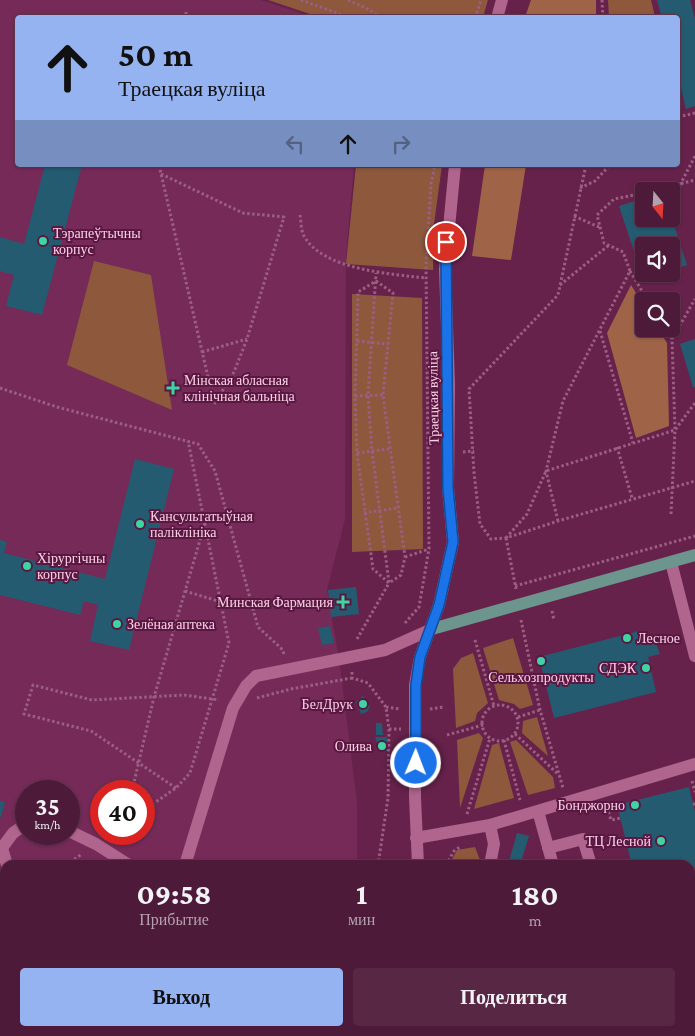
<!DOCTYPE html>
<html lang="ru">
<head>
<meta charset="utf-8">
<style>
	:root { --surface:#4d1a39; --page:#572744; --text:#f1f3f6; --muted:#b3a1ae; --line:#643853; --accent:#95b2f1 }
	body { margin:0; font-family:"Crimson Pro",serif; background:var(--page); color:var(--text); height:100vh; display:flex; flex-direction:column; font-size:19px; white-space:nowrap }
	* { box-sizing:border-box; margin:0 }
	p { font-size:16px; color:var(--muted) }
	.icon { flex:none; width:28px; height:28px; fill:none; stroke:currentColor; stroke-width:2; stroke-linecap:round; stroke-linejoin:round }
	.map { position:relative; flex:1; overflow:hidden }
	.sheet { position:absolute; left:0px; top:860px; width:695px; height:176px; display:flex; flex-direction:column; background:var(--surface); border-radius:15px 15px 0 0; box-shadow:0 1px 4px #0004,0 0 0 1px var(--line) }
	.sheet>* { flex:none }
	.banner { position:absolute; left:15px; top:15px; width:665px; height:152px; border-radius:5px; box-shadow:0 1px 4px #0004,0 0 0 1px var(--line); background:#95b2f1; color:#111; overflow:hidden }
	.needle { width:32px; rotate:162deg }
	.tools { position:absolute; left:635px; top:182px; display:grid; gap:10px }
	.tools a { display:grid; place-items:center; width:45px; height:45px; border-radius:5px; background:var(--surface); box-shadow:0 1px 4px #0004,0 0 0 1px var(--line); font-size:25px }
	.speed { position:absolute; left:15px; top:780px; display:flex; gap:10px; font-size:25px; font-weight:700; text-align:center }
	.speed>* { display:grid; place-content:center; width:65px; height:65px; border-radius:50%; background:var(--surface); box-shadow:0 1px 4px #0004,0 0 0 1px var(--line); line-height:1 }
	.speed small { font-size:12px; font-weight:400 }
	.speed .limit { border:8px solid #d22; background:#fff; color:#111 }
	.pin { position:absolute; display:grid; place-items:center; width:42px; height:42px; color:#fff; margin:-21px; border:2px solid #fff; border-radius:50%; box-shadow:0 1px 5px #0007 }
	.me { position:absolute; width:55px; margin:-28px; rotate:1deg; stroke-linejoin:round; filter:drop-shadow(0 0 4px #0008) }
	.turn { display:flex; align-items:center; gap:18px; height:105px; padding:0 20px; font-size:22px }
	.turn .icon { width:65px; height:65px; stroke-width:2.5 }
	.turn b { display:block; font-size:35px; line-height:42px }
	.lanes { display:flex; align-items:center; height:48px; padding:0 20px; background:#0003; justify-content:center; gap:25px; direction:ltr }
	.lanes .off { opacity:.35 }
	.eta { display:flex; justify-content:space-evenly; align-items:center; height:85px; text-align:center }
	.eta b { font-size:30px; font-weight:700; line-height:35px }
	.button { display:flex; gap:10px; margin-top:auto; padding:10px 20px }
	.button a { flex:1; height:58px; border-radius:5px; background:var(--accent); color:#111; font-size:20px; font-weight:700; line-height:58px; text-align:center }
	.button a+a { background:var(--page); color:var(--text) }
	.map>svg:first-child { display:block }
	.built { fill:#762a58; fill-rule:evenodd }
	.green { fill:#8e583d }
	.forest { fill:#9f6448 }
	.building { fill:#255b70 }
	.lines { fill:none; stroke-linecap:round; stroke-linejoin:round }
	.path { stroke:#9b5f82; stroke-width:3; stroke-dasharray:2.5 2.5; stroke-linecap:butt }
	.minor { stroke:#b0658e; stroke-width:12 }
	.major { stroke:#6c968d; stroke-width:12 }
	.route-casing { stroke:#114b97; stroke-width:12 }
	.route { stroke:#1a73e8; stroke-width:9 }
	.poi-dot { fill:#3ed4a3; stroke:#5a1741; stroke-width:2 }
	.labels { text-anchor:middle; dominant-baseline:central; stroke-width:4; stroke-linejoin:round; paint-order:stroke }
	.poi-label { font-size:14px; fill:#fcd2e7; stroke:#5a1741; text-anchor:start }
	.street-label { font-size:14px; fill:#fcd2e7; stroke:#5a1741 }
</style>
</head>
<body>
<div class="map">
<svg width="695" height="1036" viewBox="0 0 695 1036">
	<rect width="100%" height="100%" fill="#67224c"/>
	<path class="built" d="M0,0h261l51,17 -294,1v147h336l-8,92 -1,262 -18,71 12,69 18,143v63h-352v166h215l-11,5h-209zM26,791h43v43h-43zM101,791h43v43h-43z
		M695,947v89h-204l8,-5h191v-82z"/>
	<path class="green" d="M268,0h220l-5,17h-164z
		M608,0h43l4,17h-46z
		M356,165h86l-8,59 -1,46 -87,-6z
		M94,261l57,14 21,135 -105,-45z
		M352,294l70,4 1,251 -71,3z
		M513,638l20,67 -13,4 -6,-5 -15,-4 -16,-52z
		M473,653l15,50 -11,10 -2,8 -19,7 -3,-59 8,-11z
		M537,717l11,39 -26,-23 1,-12z
		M479,733l4,5 -23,70 -3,-68z
		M516,740l37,37 2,11 -27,7 -18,-53z
		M499,743l15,55 -40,11 18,-64z
		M475,847l5,13 -1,5h-30l8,-15z"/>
	<path class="forest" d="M531,0h65v17h-71z
		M485,165h41l-15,95 -39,-4z
		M631,285l13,21v23h14l9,14 2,83 -33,12 -29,-105z"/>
	<path class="building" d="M657,0h33l5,19v87l-9,3 -8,-33v-58h-16z
		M45,165h37l-40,150 -36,-9 8,-31 -14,-4v-34l24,7z
		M644,198v21h28l15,46 -16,5v-24h-27v28h15l-16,5 -24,-73z
		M695,339v48h-2l-13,-43z
		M135,459l39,10 -45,181 -39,-9 8,-36 -14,-4 -4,14 -80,-20v-55l7,2 -3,11 101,26z
		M356,587l3,27 -28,3 -3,-27z
		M330,626l4,17 -12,2 -4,-17z
		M639,631l2,9 13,-4 3,10 3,8 -12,3 8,35 -102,26 -15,-61z
		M363,696l7,10 -3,6 -6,2 -5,-12z
		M376,723h6l1,12h-7z
		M375,737h12v14h-7z
		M689,787l6,25v56l-5,1v-4h-58l-15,-60z
		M0,801l5,1 -4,15h-1z
		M517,833l12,3 -9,29h-12z
		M695,903v34l-5,2v-34z
		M695,971v44l-5,-6v-37z
		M549,1031h61l4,5h-78z
		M640,1031h39l4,5h-50z"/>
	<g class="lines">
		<path class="path" d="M301,0l50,18
			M348,0l22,10 11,8
			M602,0l1,18
			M186,12v6
			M475,18l6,-18
			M678,117l17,-4
			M159,165l55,238
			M586,165l-28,130 -89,94 5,84 6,51 11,15 15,-1 52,-17 137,-40
			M161,174l82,39 41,4 -37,122 -13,33 -20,32
			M680,185l15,-29
			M580,188l15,-7 15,-16
			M652,191l43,-11
			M300,215c1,6 1,14 3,19 17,36 89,40 123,44
			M574,216l25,11
			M630,271l18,30
			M376,281l17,12 -10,102 22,162 -4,18 -12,8 -16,-14 -16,-116 -2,-57 3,-104z
			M560,285l49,-40
			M666,329l6,10
			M600,331l33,112
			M357,341l31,3
			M202,352l45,-13
			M0,388l57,19 141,37 17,27 43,156 25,23 1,6
			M355,396l28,-1
			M617,447l15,51
			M463,452l11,-1
			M357,453l32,-4
			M364,513l33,-5
			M671,514l4,-84 20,-27
			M558,521l-12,-50 17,-70 67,-130 -7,-19 -19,-9 -7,-28 17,-16 30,-6
			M506,538l21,-24 19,-43 129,-41 -3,-91 23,-40
			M506,538l10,51
			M405,557l24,-8
			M515,586l180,-50
			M185,591l36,11
			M552,611l2,9
			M521,620l19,90 23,78
			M405,623l14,-16 10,-58 -3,-283 5,-82 4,-19
			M357,639l32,-56 -17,-132 -4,-55 8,-123
			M475,640l19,66
			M352,672v6l16,5 18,24 3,22 -1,69 -10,67
			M257,698l34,-9 61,-11
			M482 723a18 18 0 1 1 36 0a18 18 0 1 1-36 0Z
			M386,707l14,2
			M430,709l14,-2
			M518,717l22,-7
			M389,729h12
			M515,734l44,41
			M447,735l36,-10
			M504,740l16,60
			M692,781l3,11
			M176,788l-85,-57 -67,-17 9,-29 59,15 92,-5 35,5
			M132,791l22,-94 51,-174
			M693,804h2
			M607,807l4,13 10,-2
			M144,810l32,-22 14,-15 39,-130 -41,-202
			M467,814l23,-76
			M66,865l16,-11
			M446,865l8,-14 6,-4
			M253,1036l6,-5
			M457,1036l1,-5"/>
		<path class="minor" d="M497,18l5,-18
			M671,562l24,94
			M538,811l15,54
			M69,831l27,13 33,21
			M416,838l74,-13 205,-61
			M548,848l35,-9 8,26
			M7,865l-5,-17 11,-15 13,-9
			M185,865l48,-157 13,-22 10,-10 129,-26 47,-21
			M418,865l-3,-68v-112l5,-28 19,-52 14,-63 -5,-54 1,-102 -4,-117 10,-104
			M490,865l4,-21 -4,-19
			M690,887l5,-1
			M0,923h5
			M690,964l5,-2
			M690,1027l5,6
			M615,1031l2,5
			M135,1036l6,-5
			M298,1036l7,-5
			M337,1036l6,-5
			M354,1036v-5
			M374,1036v-5
			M394,1036v-5
			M410,1036v-5
			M427,1036l4,-5
			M489,1036l10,-5"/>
		<path class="major" d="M432,629l263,-74"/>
	</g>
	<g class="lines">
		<g class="route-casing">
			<path id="route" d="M416,763v-78l4,-28 19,-52 14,-63 -5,-54 -2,-246"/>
		</g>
		<use href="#route" class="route"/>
	</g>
	<g class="poi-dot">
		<circle cx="43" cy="241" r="5"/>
		<path d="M170.5 380.5h5v5h5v5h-5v5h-5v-5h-5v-5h5z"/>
		<circle cx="140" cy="524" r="5"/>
		<circle cx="27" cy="566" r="5"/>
		<path d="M340.5 594.5h5v5h5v5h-5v5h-5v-5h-5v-5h5z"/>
		<circle cx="117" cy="624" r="5"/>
		<circle cx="627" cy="638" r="5"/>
		<circle cx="541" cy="661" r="5"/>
		<circle cx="646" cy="668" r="5"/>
		<circle cx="363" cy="704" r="5"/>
		<circle cx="382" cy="746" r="5"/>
		<circle cx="635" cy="805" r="5"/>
		<circle cx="661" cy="841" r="5"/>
	</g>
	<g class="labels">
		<g class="poi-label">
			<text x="53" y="233">Тэрапеўтычны<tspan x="53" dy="16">корпус</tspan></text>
			<text x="184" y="380">Мінская абласная<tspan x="184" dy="16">клінічная бальніца</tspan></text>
			<text x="150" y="516">Кансультатыўная<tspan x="150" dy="16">паліклініка</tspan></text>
			<text x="37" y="558">Хірургічны<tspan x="37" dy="16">корпус</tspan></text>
			<text x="333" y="602" text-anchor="end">Минская Фармация</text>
			<text x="127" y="624">Зелёная аптека</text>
			<text x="637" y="638">Лесное</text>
			<text x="636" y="668" text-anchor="end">СДЭК</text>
			<text x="541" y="677" text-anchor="middle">Сельхозпродукты</text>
			<text x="353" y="704" text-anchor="end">БелДрук</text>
			<text x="372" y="746" text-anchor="end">Олива</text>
			<text x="625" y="805" text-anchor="end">Бонджорно</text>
			<text x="651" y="841" text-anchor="end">ТЦ Лесной</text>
		</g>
		<g class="street-label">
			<text transform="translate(433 398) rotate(-91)">Траецкая вуліца</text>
		</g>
	</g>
</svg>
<div class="tools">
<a><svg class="needle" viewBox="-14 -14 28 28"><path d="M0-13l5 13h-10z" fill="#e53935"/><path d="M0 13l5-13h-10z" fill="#b3a1ae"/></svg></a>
<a><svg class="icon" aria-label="sound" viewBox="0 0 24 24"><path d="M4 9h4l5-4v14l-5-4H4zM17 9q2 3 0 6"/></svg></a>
<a><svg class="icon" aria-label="search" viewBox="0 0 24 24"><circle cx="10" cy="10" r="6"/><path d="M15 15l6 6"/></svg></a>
</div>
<div class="speed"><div>35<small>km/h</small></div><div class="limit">40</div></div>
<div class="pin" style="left:446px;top:242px;background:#d93025"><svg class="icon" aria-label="arrive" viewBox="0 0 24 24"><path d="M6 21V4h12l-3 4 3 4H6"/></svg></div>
<svg class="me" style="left:416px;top:763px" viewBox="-20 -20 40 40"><circle r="17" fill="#1a73e8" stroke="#fff" stroke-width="3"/><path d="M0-11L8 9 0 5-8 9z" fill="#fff"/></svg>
<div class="banner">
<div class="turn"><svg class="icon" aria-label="ahead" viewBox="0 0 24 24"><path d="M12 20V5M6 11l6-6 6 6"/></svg><div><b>50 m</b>Траецкая вуліца</div></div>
<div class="lanes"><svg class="icon off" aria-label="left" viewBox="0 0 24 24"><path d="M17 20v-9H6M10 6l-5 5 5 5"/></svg><svg class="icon" aria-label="ahead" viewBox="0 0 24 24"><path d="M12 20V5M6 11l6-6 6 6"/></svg><svg class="icon off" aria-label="right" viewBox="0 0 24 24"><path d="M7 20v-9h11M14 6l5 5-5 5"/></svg></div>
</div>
<section class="sheet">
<div class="eta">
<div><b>09:58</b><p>Прибытие</p></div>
<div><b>1</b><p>мин</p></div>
<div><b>180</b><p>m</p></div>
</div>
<div class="button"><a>Выход</a><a>Поделиться</a></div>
</section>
</div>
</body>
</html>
